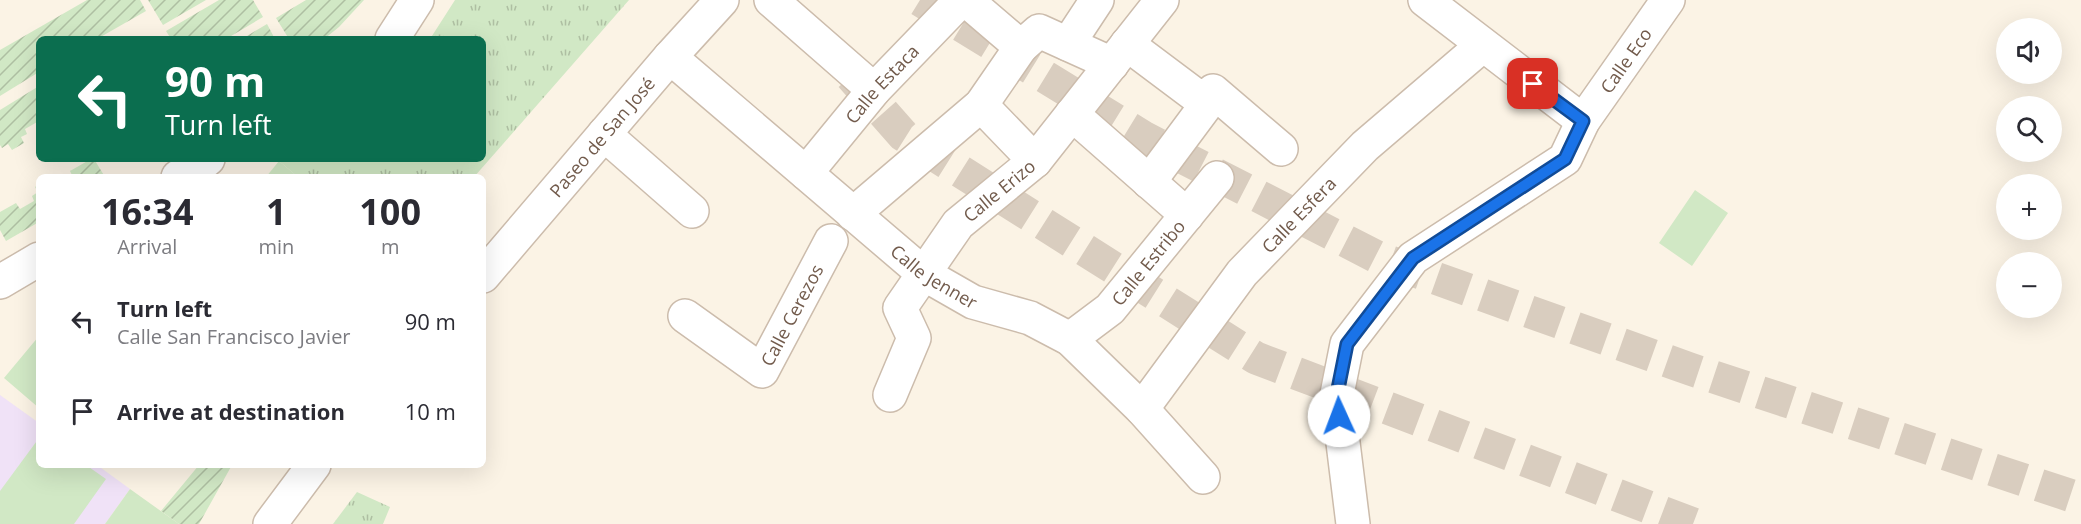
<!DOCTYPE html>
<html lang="en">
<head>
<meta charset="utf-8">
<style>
	:root { --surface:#fff; --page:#f7f7f7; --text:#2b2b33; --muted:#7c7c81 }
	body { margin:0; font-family:"Open Sans",sans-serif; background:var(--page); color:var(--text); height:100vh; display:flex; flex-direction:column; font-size:22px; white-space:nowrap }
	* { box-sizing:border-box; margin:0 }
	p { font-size:20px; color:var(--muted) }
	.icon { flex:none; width:33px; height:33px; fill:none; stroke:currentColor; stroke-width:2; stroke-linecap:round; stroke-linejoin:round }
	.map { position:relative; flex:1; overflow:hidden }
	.panel { position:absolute; left:36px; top:174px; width:450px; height:294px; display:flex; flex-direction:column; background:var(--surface); border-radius:9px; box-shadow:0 6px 24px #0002 }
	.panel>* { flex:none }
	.banner { position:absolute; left:36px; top:36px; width:450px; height:126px; border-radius:9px; box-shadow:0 6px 24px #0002; background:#0b6e4f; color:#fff; overflow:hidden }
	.tools { position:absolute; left:1996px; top:18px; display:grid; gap:12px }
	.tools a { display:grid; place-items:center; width:66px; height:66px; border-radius:50%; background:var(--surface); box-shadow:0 6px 24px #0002; font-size:30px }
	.pin { position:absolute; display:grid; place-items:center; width:51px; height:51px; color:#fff; margin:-26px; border-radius:12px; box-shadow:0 3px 9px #0006 }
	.me { position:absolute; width:66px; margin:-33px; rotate:358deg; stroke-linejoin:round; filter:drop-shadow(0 0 4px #0008) }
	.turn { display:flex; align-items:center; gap:21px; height:126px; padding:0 30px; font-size:27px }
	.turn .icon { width:78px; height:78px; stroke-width:2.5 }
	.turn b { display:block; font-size:42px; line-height:51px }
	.eta { display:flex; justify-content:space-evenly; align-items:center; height:102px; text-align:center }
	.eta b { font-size:36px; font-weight:700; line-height:42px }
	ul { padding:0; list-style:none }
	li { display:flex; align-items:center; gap:18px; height:90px; padding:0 30px }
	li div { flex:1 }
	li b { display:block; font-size:22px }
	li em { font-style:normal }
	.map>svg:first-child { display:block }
	.education { fill:#f0e2f7 }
	.park { fill:url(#park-tufts) }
	.garden { fill:url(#garden-furrows) }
	.pitch { fill:#d1e8c5 }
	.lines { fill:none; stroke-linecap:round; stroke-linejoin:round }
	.motorway-tunnel { stroke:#d9cdbf; stroke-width:33; stroke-dasharray:33 16; stroke-linecap:butt }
	.minor-casing { stroke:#ccbcac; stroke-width:36 }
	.tertiary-casing { stroke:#ccbcac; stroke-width:36 }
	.minor { stroke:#fff; stroke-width:33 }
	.tertiary { stroke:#fff; stroke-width:33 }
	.route-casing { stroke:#114b97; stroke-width:15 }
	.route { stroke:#1a73e8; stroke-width:10 }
	.labels { text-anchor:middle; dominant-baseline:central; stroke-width:4.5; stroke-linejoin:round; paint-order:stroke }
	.street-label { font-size:18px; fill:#725b4c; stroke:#fef7eb }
</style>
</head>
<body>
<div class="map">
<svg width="2081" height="524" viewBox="0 0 2081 524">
	<defs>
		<pattern id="park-tufts" width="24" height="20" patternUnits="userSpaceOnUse" patternTransform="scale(1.5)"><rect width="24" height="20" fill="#d1e8c5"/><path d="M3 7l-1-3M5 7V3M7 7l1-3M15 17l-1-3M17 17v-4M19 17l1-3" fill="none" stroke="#aebfa2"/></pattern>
		<pattern id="garden-furrows" width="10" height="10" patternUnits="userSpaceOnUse" patternTransform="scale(1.5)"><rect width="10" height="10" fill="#d1e8c5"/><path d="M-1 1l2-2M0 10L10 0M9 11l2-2" fill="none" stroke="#aebfa2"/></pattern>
	</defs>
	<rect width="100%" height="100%" fill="#fbf3e5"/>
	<path class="education" d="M0,395l39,28v42h58l33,24 -25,35h-105z"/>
	<path class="park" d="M455,0h174l-155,177h-176l-19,-16 4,-2h200v-120h-53z
		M357,492l33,15 -7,17h-50z"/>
	<path class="garden" d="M87,0h53l6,11 -49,28h-58v33l-39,24v-46z
		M148,0h58l-43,25z
		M219,0h34l10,17 -37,22h-55l-5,-8z
		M306,0h58l-25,27 -15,12h-35l-13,-21z
		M267,24l8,15h-33z
		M39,86v35l-14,8 2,5 -6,3 3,6 -12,7 -4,-6 -6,4 -2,-3v-35z
		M91,159h3l11,18h-32l-3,-6z
		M39,184v38l-33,19 -6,-11v-18l16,-9 4,6 14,-8 -2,-5 6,-4 -3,-5z
		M199,465h33l-33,59h-20l-18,-13z"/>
	<path class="pitch" d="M279,161l19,16h-32z
		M1695,190l33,23 -36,53 -33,-23z
		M39,336v72l-35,-30z
		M39,438v27h47l20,14 -32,45h-74v-33z
		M130,489l49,35h-74z"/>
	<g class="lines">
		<path class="motorway-tunnel" d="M920,0l225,138 234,120 311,111 391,130
			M851,76l52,59 353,223 437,166"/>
		<g class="minor-casing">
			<g id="minor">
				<path d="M771,0l103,90"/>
				<path d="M966,0l55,47 18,-16 73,33"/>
				<path d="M1425,0l158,121"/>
				<path d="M392,39l25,-39"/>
				<path d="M1068,44l29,-44"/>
				<path d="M1127,44l80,60 6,-13 68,58"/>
				<path id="s1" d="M670,57l254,217 49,28 57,16 40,21 72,70 61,68"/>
				<path d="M981,105l54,56"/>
				<path d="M1072,114l115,101"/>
				<path d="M604,134l88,77"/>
				<path id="s2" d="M806,173l68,-83 87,-90"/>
				<path d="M178,177l30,-18"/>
				<path d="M1149,182l58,-78"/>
				<path d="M853,214l128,-109 40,-58"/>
				<path d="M0,282l39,-23"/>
				<path id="s3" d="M685,316l77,55 69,-130"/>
				<path id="s4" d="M1070,339l40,-30 107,-131"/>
				<path id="s5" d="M890,395l24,-57 -14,-30 58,-84 77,-63 127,-161"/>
				<path id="s6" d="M1142,409l100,-136 123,-127 118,-101"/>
				<path id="s7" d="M1353,524l-16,-130 10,-50 66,-86 152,-99 18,-38 85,-121"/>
			</g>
		</g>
		<g class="tertiary-casing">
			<g id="tertiary">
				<path id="s8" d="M483,276l187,-219 52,-57"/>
				<path d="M270,524l44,-59"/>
			</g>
		</g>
		<use href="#minor" class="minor"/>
		<use href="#tertiary" class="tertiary"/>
	</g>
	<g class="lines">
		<g class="route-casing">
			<path id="route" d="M1339,416l-2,-22 10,-50 66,-86 152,-99 18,-38 -50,-37"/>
		</g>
		<use href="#route" class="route"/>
	</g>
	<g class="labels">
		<g class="street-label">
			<text stroke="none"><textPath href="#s7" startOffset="588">Calle Eco</textPath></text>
			<text stroke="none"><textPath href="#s2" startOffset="117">Calle Estaca</textPath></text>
			<text stroke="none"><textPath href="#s8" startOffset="183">Paseo de San José</textPath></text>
			<text stroke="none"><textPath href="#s5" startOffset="250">Calle Erizo</textPath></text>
			<text stroke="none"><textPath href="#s6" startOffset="250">Calle Esfera</textPath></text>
			<text stroke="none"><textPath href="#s4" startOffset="110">Calle Estribo</textPath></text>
			<text stroke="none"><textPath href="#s1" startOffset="344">Calle Jenner</textPath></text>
			<text stroke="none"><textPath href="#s3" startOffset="158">Calle Cerezos</textPath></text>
		</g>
	</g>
</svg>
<div class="tools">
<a><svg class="icon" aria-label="sound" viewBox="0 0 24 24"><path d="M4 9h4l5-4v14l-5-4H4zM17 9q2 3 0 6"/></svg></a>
<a><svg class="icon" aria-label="search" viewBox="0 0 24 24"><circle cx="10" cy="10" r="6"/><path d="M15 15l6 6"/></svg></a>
<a>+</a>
<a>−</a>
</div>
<div class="pin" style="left:1533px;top:84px;background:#d93025"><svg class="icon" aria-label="arrive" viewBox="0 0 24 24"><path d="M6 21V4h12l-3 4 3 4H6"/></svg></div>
<svg class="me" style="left:1339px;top:416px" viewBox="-20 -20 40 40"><circle r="19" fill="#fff"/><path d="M0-13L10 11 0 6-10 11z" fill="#1a73e8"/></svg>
<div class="banner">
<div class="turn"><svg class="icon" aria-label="left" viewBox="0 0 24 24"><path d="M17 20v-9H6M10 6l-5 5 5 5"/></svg><div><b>90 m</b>Turn left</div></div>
</div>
<section class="panel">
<div class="eta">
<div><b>16:34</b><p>Arrival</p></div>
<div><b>1</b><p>min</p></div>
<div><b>100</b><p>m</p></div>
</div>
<ul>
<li><svg class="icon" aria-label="left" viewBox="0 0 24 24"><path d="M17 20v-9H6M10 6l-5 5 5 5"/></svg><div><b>Turn left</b><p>Calle San Francisco Javier</p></div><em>90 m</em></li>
<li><svg class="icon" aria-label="arrive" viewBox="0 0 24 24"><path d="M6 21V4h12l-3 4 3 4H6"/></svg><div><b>Arrive at destination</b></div><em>10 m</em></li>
</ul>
</section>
</div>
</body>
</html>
